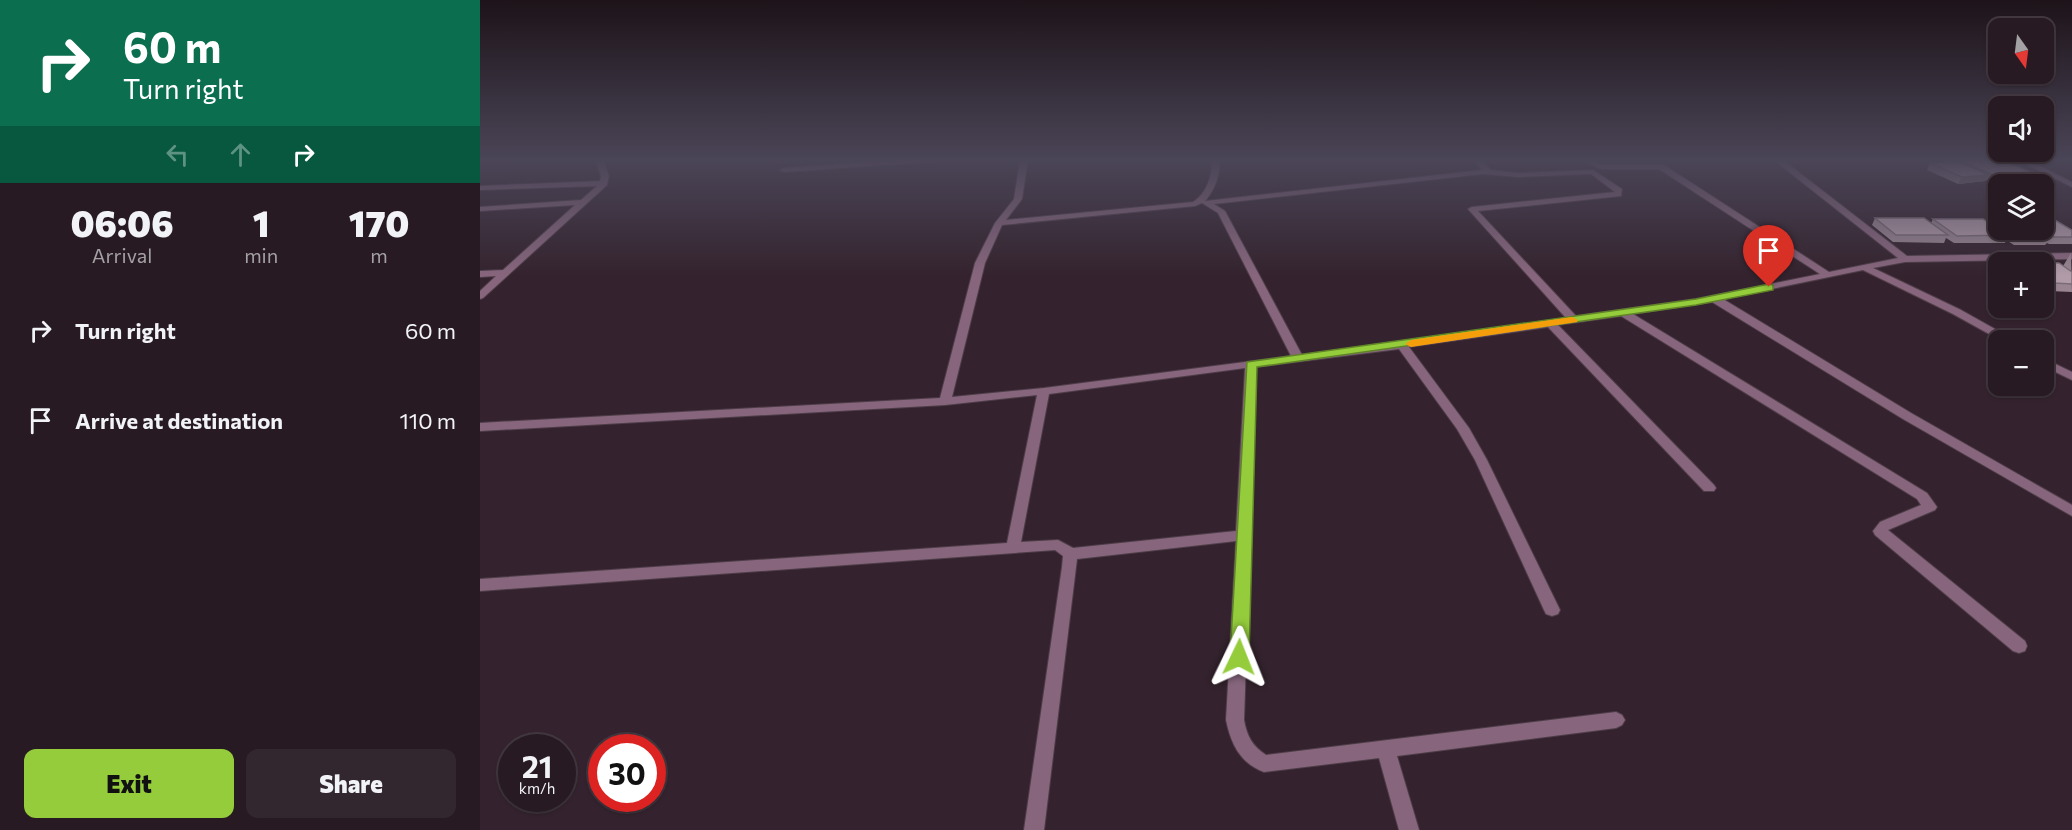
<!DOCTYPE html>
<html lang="en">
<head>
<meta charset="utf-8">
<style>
	:root { --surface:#271a22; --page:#33272f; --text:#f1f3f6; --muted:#a4a1a5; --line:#433840; --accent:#94cc3c }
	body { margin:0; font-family:Commissioner,sans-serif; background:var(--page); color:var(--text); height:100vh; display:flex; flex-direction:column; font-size:22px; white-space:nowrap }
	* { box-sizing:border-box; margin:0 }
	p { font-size:20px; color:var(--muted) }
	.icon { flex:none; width:33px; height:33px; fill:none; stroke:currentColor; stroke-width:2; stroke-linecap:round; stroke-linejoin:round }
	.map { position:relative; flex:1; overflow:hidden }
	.panel { display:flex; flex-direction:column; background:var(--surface); width:480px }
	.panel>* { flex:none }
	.hud { background:#0b6e4f; color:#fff; overflow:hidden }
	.needle { width:39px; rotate:166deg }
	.fabs { position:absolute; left:1508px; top:18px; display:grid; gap:12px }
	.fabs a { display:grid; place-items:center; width:66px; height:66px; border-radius:12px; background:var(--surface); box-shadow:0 2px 4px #0004,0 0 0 2px var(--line); font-size:30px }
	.speed { position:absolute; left:18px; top:734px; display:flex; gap:12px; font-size:30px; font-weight:700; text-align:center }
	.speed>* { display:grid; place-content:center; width:78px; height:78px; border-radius:50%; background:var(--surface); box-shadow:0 2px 4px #0004,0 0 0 2px var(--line); line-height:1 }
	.speed small { font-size:15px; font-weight:400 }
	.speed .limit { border:9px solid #d22; background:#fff; color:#111 }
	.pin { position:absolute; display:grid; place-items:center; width:51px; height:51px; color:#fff; margin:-62px -26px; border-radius:50% 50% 50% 0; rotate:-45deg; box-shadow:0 0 6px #0007 }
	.pin .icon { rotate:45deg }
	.me { position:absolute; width:66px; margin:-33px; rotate:2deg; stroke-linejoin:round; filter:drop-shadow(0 0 4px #0008) }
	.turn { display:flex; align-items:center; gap:21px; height:126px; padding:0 24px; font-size:27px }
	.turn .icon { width:78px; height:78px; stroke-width:2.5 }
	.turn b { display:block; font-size:42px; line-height:51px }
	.lanes { display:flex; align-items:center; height:57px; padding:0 24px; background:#0003; justify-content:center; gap:30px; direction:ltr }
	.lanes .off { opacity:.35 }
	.eta { display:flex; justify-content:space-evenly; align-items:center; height:102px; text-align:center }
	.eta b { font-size:36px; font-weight:800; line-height:42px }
	.action { display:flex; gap:12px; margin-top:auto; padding:12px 24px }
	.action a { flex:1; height:69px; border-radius:12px; background:var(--accent); color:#111; font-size:24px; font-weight:800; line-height:69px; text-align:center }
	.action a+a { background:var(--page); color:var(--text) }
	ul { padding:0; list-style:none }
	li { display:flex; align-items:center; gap:18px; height:90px; padding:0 24px }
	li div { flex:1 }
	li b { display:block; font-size:22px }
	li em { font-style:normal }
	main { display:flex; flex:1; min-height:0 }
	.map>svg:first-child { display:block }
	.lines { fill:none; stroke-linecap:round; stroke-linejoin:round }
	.minor-casing { stroke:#4f3e49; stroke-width:2 }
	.minor { fill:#87667d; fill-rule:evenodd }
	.wall { fill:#988591 }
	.shaded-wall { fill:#7c6c76 }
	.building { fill:#b19ba9; stroke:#7c6c76; stroke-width:1.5 }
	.route { fill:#94cc3c; stroke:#608527; stroke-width:1.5 }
	.slow { fill:#f59e0b }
</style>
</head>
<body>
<main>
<section class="panel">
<div class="hud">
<div class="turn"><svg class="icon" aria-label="right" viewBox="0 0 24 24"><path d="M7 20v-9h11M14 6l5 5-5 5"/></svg><div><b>60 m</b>Turn right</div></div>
<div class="lanes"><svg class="icon off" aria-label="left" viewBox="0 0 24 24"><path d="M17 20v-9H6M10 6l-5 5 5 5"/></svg><svg class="icon off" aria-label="ahead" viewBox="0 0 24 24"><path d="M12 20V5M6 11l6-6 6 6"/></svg><svg class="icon" aria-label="right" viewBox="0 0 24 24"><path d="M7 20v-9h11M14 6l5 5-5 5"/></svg></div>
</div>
<div class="eta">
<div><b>06:06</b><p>Arrival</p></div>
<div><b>1</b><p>min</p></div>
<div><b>170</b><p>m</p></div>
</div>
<ul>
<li><svg class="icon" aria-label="right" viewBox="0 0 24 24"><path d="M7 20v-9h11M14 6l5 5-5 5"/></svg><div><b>Turn right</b></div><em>60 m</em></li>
<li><svg class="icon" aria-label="arrive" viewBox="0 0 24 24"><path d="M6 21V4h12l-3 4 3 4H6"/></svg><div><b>Arrive at destination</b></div><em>110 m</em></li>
</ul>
<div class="action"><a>Exit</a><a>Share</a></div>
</section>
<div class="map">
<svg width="1592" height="830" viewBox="0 0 1592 830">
	<rect width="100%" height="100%" fill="#34232e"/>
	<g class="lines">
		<g class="minor-casing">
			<path id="minor" d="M115,160h8l6,16 -2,9 -124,113 -3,1v-8l16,-15 -16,1v-6l23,-1 72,-65 -95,6v-4l101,-7 16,-14 -117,4v-4l120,-5 1,-5z
				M413,160h39l-4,2 -144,10 -4,-2 4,-2z
				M540,160h8l-6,39 -16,21 187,-18c14,-9 19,-26 19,-42h8c0,16 -5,29 -15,41l277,-31 -9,-10h8l10,10 27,3 75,-3 29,19 -1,7 -143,15 98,105 120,-17 124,-25 -161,-105h-59l-17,-9h10l8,5h63l165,107 69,-14 -124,-98h9l124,96 165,-3v6l-167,3 -32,6 88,42 50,28 1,2h-12l-47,-26 -90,-44 -140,29 188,114 161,92v11l-169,-97 -191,-117 -79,12 294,179 10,14 -2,3 -47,20 137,111 2,5 -2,5 -6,2 -6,-2 -138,-116 -2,-4 7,-9 41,-17 -4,-6 -296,-183 -63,9 156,160 2,3 -2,3h-10l-156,-164 -139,20 60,81 18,32 73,150 -2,4 -6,2 -6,-2 -2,-4 -69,-150 -18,-31 -58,-80 -143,18 -12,353c3,16 8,26 22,35l350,-43 6,3 3,5 -3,5 -6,3 -219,28 22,74h-20l-20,-72 -115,14c-24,-9 -33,-28 -38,-52l10,-179 -159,18 -33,271h-20l38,-263 1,-11 -8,-6 -575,41v-12l527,-36 30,-148 -92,10 -465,26v-8l460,-25 35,-135 20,-40 19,-24zM1003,174l35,3 73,-3 24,18 -143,15 -4,2 98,109 -264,37 -77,-144 -11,-7zM722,203l16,10 73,143 -247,32 -92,9 33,-134 17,-38 193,-19zM765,368l-9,163 -163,17 -15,-8 -37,2 28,-148z
				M1538,160h10l44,22v5z
				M1563,358l29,14v8l-29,-14z"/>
		</g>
		<use href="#minor" class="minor"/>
	</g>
	<path class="wall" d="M1473,160h50l27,12 -4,6 -37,4 -3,-2 -1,1 -27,3 -31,-14 3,-7z
		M1395,218l56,5 2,-4 54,2 2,-3h9v12h74v14h-23l-2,-1 -2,2h-31l-8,-5 -1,3h-51l-8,-5 -2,5 -51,-1 -21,-17z
		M1591,253l1,39 -23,-1 -6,-4v-25h-19l35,1 4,3z"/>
	<path class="shaded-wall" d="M1550,172l-4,6 -37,4 4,-7z
		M1509,175l-4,6 -27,3 4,-7z"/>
	<path class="building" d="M1479,160h44l27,12 -37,3z
		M1477,161l32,14 -27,2 -32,-14z
		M1563,213l29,17v7h-18l-13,-7h2z
		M1395,218h49l24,17h-52z
		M1509,218h9v6z
		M1453,219h50l15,9v2h2l9,5 -52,1z
		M1526,230h31l13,8h-32z
		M1544,262l35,1 13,9v12l-18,-1 -11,-7v-14z"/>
	<linearGradient id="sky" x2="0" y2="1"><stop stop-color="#1d1319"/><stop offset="0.58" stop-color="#4a4557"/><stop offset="1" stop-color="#4a4557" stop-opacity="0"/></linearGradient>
	<rect width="1592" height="276" fill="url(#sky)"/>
	<path class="route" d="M1289,284l4,1v5l-77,15 -439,62 -8,290 -3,5 -7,3 -6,-3 -3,-5 17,-295 449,-63z"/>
	<path class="slow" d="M1092,317l6,3 -1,2 -166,25 -6,-3 6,-4z"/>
</svg>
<div class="fabs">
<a><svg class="needle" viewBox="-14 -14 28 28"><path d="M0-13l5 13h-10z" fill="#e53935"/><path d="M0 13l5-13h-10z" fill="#a4a1a5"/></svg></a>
<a><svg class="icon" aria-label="sound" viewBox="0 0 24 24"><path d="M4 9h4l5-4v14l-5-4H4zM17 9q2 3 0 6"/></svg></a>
<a><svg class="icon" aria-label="layers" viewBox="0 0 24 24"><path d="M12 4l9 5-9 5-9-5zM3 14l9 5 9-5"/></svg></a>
<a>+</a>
<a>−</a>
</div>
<div class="speed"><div>21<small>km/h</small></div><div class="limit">30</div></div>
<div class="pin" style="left:1289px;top:287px;background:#d93025"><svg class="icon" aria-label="arrive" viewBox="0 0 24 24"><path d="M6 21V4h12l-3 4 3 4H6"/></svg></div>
<svg class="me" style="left:759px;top:657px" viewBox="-20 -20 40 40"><path d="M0-17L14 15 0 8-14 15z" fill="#94cc3c" stroke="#fff" stroke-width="4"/></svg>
</div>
</main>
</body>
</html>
